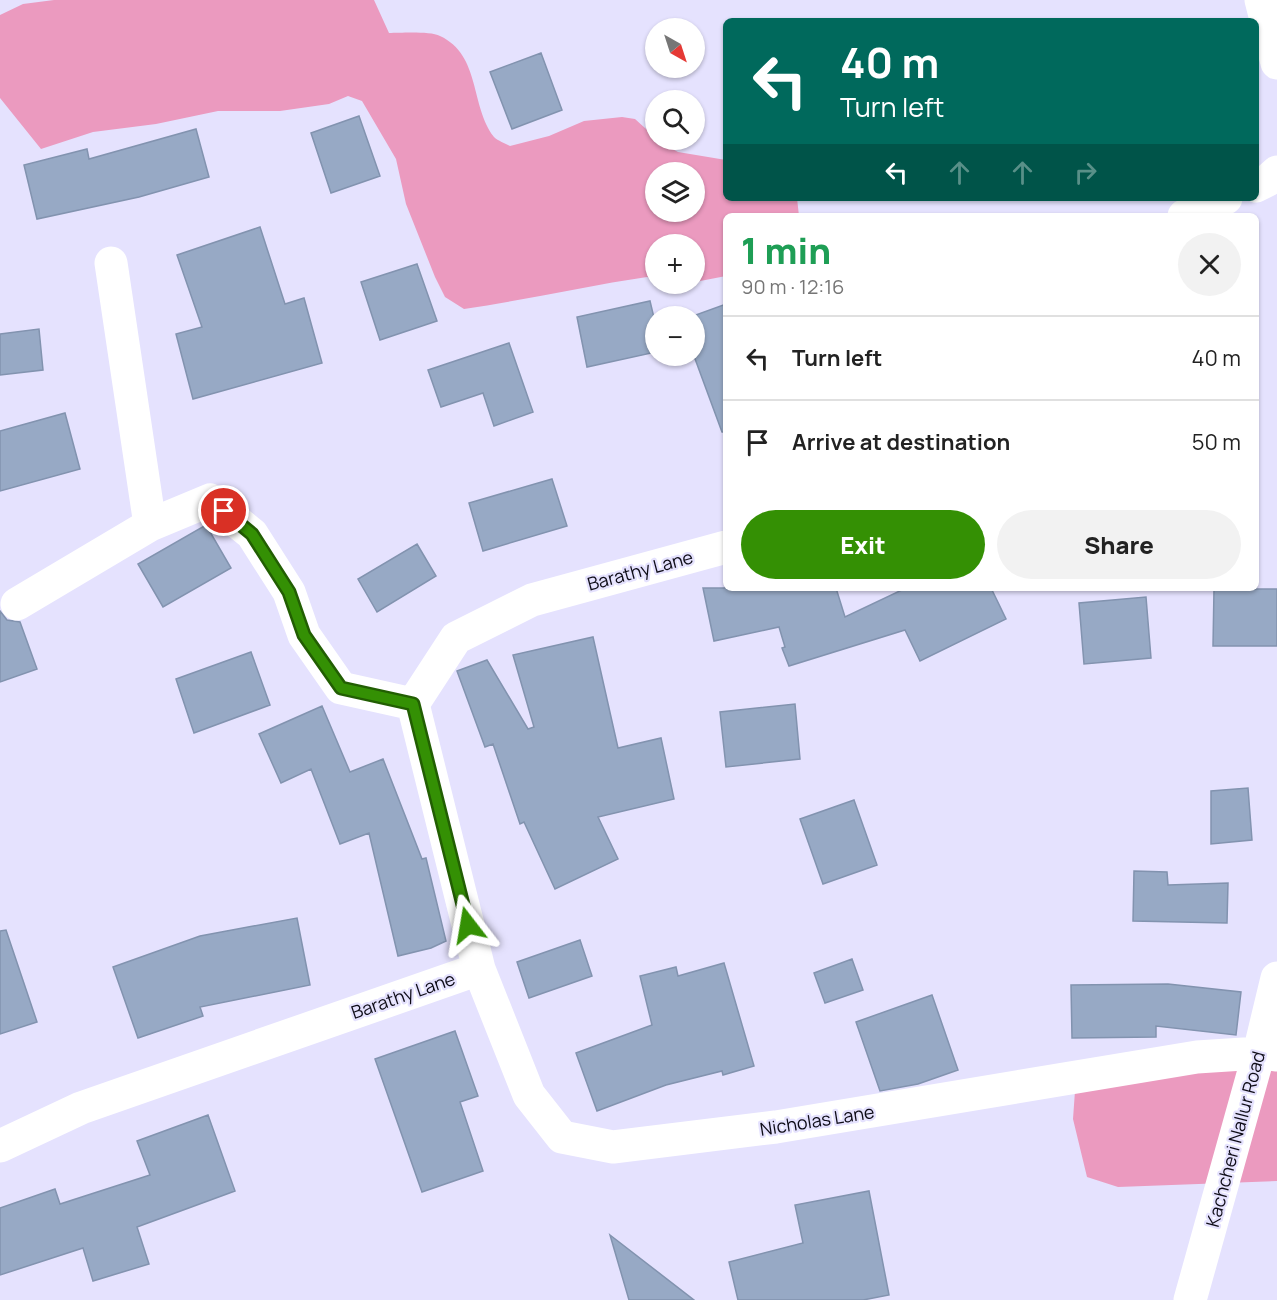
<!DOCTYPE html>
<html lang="en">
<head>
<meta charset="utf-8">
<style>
	:root { --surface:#fff; --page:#f2f2f2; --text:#222; --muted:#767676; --line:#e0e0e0; --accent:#349004 }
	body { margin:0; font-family:Manrope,sans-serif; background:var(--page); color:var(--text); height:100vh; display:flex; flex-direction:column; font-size:22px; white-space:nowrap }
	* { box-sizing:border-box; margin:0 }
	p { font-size:20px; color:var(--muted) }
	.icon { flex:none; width:33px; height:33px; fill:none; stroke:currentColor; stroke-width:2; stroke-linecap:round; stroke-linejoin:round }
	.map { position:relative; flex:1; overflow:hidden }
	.side { position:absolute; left:723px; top:213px; width:536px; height:378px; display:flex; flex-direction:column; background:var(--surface); border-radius:9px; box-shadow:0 2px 4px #0004 }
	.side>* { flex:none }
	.top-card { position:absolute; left:723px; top:18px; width:536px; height:183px; border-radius:9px; box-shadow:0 2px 4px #0004; background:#00695c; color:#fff; overflow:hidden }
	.needle { width:39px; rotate:141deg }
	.fabs { position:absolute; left:645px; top:18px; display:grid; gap:12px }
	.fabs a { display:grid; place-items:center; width:60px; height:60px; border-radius:50%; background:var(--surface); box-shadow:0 2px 4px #0004; font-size:30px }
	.pin { position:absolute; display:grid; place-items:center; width:51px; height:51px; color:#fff; margin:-26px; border:3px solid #fff; border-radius:50%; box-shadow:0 2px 6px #0007 }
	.me { position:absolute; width:66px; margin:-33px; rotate:346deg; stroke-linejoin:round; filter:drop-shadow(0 0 4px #0008) }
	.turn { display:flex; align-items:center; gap:21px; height:126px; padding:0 18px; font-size:27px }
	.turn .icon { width:78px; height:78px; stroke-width:2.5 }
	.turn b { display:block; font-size:42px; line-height:51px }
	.lanes { display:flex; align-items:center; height:57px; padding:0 18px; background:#0003; justify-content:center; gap:30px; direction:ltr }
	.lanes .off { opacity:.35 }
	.round { display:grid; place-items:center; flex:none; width:63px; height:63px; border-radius:32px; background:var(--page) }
	.headline { display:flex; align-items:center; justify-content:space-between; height:102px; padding:0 18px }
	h1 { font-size:36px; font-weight:800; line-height:45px; color:#1e9e55 }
	.action { display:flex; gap:12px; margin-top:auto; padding:12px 18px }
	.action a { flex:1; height:69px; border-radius:36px; background:var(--accent); color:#fff; font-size:24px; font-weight:800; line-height:69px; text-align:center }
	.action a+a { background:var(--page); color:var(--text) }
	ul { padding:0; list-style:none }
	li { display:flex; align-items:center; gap:18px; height:84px; padding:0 18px; border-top:2px solid var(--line) }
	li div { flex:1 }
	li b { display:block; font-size:22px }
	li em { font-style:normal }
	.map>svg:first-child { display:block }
	.green { fill:#eb9abf; fill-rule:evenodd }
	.building { fill:#97a9c5; stroke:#8293af; stroke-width:1.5 }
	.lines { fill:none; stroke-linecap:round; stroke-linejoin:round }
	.minor { stroke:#fff; stroke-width:33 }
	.route-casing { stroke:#225e03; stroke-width:15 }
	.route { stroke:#349004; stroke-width:10 }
	.labels { text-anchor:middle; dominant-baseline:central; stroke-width:4.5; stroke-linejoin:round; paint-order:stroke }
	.street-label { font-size:18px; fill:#0d0b16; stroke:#e5e2fe }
</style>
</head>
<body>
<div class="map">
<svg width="1277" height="1300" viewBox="0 0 1277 1300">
	<rect width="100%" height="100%" fill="#e5e2fe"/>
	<path class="green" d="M54,0h320l15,33c12,0 41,-2 51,3 41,19 30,70 54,101 4,4 11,6 16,9l39,-10 35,-15 38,-4 13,2 20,18 1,3 22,12 48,8v38h71l2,18h-73v60l-31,6 -1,-38h-38l-1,35 -8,-2c-61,9 -121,23 -183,32l-19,-12 -10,-20 -29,-73 -10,-45 -34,-58 -14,-5 -19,8 -49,7h-62l-62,13 -63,8 -52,17 -41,-51v-83l23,-11zM656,172h38v40h-38z
		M1277,1055v126l-159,6 -31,-10 -14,-58 3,-42z"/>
	<path class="building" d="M541,53l21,57 -50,19 -22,-57z
		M359,116l21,60 -49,17 -20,-60z
		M196,129l13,48 -70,20 -102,22 -13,-54 63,-16 2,10z
		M260,227l25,77 19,-6 18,65 -129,36 -17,-65 26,-7 -25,-72z
		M417,264l20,57 -57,19 -19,-58z
		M650,301l6,25v26l-69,15 -10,-50z
		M726,304v128h-4l-28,-76 -1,-40z
		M39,329l4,41 -43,5v-41z
		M509,343l24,69 -39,14 -11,-33 -42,14 -13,-37z
		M65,413l15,56 -80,22v-60z
		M552,479l15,47 -84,25 -14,-48z
		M206,525l25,43 -68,39 -25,-43z
		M417,544l19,32 -59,36 -19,-33z
		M703,588h133l9,29 61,-29h85l15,31 -86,42 -15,-31 -116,36 -7,-18 3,-1 -6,-20 -65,14z
		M1214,589h63v57h-64z
		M1146,597l5,61 -67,6 -5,-61z
		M0,611l7,9 13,2 17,47 -37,13z
		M593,637l25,111 43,-10 13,61 -76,18 20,42 -63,30 -31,-67 -4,2 -27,-80 -8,3 -28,-76 30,-11 41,69 6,-2 -21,-72z
		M251,652l19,53 -76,28 -18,-54z
		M795,704l5,55 -74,8 -6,-55z
		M322,706l28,66 33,-13 39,100 4,-1 20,83 -15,7 -33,8 -29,-123 -29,11 -29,-75 -30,14 -22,-49z
		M1248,788l4,52 -41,4v-53z
		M854,800l23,65 -54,19 -23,-65z
		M1134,871l33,1 1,13 60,-2 -1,40 -94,-2z
		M297,918l13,67 -110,22 3,9 -65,22 -25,-71 87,-31z
		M6,930l31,92 -37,12v-103z
		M580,940l12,36 -63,22 -12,-36z
		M852,959l11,31 -38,13 -11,-30z
		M724,963l30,103 -31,9 -1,-4 -56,14 -69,26 -21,-58 76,-28 -12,-49 36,-9 2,9z
		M1168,984l73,8 -5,43 -80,-9v11l-84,1 -1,-53z
		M932,995l26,75 -40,14 -38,7 -24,-69z
		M455,1031l23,65 -18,6 23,69 -61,21 -47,-133z
		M208,1115l27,76 -98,36 12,37 -56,17 -10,-33 -83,27v-67l55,-19 5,15 90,-29 -13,-34z
		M869,1191l20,104 -26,5h-125l-9,-38 74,-19 -8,-38z
		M610,1235l84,65h-65z"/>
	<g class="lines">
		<path class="minor" d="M1261,0l16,63
			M1256,186l12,-6 9,-8
			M1184,216l42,-18
			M111,263l39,262
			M17,604l133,-79 60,-25 42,34 37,58 15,43 37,53 72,16
			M479,969l50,126 33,42 51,10 163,-20 421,-70 62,-4 18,2
			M0,1146l81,-38 398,-139 -66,-265 43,-66 76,-38 194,-53
			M1190,1300l69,-247 18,-75"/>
	</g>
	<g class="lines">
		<g class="route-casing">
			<path id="route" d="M224,511l28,23 37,58 15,43 37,53 72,16 55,221"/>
		</g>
		<use href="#route" class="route"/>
	</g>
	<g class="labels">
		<g class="street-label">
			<text transform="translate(640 570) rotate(-15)">Barathy Lane</text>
			<text transform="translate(403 995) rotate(-19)">Barathy Lane</text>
			<text transform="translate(817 1120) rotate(-9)">Nicholas Lane</text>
			<text transform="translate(1235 1139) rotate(-75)">Kachcheri Nallur Road</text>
		</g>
	</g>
</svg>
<div class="fabs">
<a><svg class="needle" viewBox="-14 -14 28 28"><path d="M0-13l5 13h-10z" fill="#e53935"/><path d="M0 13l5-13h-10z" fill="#767676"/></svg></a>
<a><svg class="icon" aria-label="search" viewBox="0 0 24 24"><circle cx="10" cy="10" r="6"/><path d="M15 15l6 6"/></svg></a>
<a><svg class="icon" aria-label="layers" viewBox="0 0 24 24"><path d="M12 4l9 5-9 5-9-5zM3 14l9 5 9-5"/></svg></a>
<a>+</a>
<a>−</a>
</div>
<div class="pin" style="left:224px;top:511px;background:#d93025"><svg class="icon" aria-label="arrive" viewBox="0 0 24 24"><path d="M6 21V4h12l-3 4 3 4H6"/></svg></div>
<svg class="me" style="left:468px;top:925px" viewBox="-20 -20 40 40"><path d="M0-17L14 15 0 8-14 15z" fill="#349004" stroke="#fff" stroke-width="4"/></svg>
<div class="top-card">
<div class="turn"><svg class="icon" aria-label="left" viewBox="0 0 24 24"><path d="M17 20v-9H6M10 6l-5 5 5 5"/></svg><div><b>40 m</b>Turn left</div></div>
<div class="lanes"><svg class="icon" aria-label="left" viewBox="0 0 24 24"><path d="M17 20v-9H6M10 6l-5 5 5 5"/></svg><svg class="icon off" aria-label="ahead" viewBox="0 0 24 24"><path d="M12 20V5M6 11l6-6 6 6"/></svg><svg class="icon off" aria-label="ahead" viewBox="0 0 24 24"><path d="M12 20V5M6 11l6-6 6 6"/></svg><svg class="icon off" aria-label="right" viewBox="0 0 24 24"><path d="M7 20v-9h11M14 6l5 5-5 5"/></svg></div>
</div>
<section class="side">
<div class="headline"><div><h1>1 min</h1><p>90 m · 12:16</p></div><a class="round"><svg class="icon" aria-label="close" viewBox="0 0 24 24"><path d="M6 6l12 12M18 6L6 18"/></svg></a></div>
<ul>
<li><svg class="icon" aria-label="left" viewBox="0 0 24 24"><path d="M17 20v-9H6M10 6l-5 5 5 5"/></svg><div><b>Turn left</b></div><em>40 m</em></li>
<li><svg class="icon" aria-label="arrive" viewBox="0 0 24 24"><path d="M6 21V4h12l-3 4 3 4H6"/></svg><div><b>Arrive at destination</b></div><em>50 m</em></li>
</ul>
<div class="action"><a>Exit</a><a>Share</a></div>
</section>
</div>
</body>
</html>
